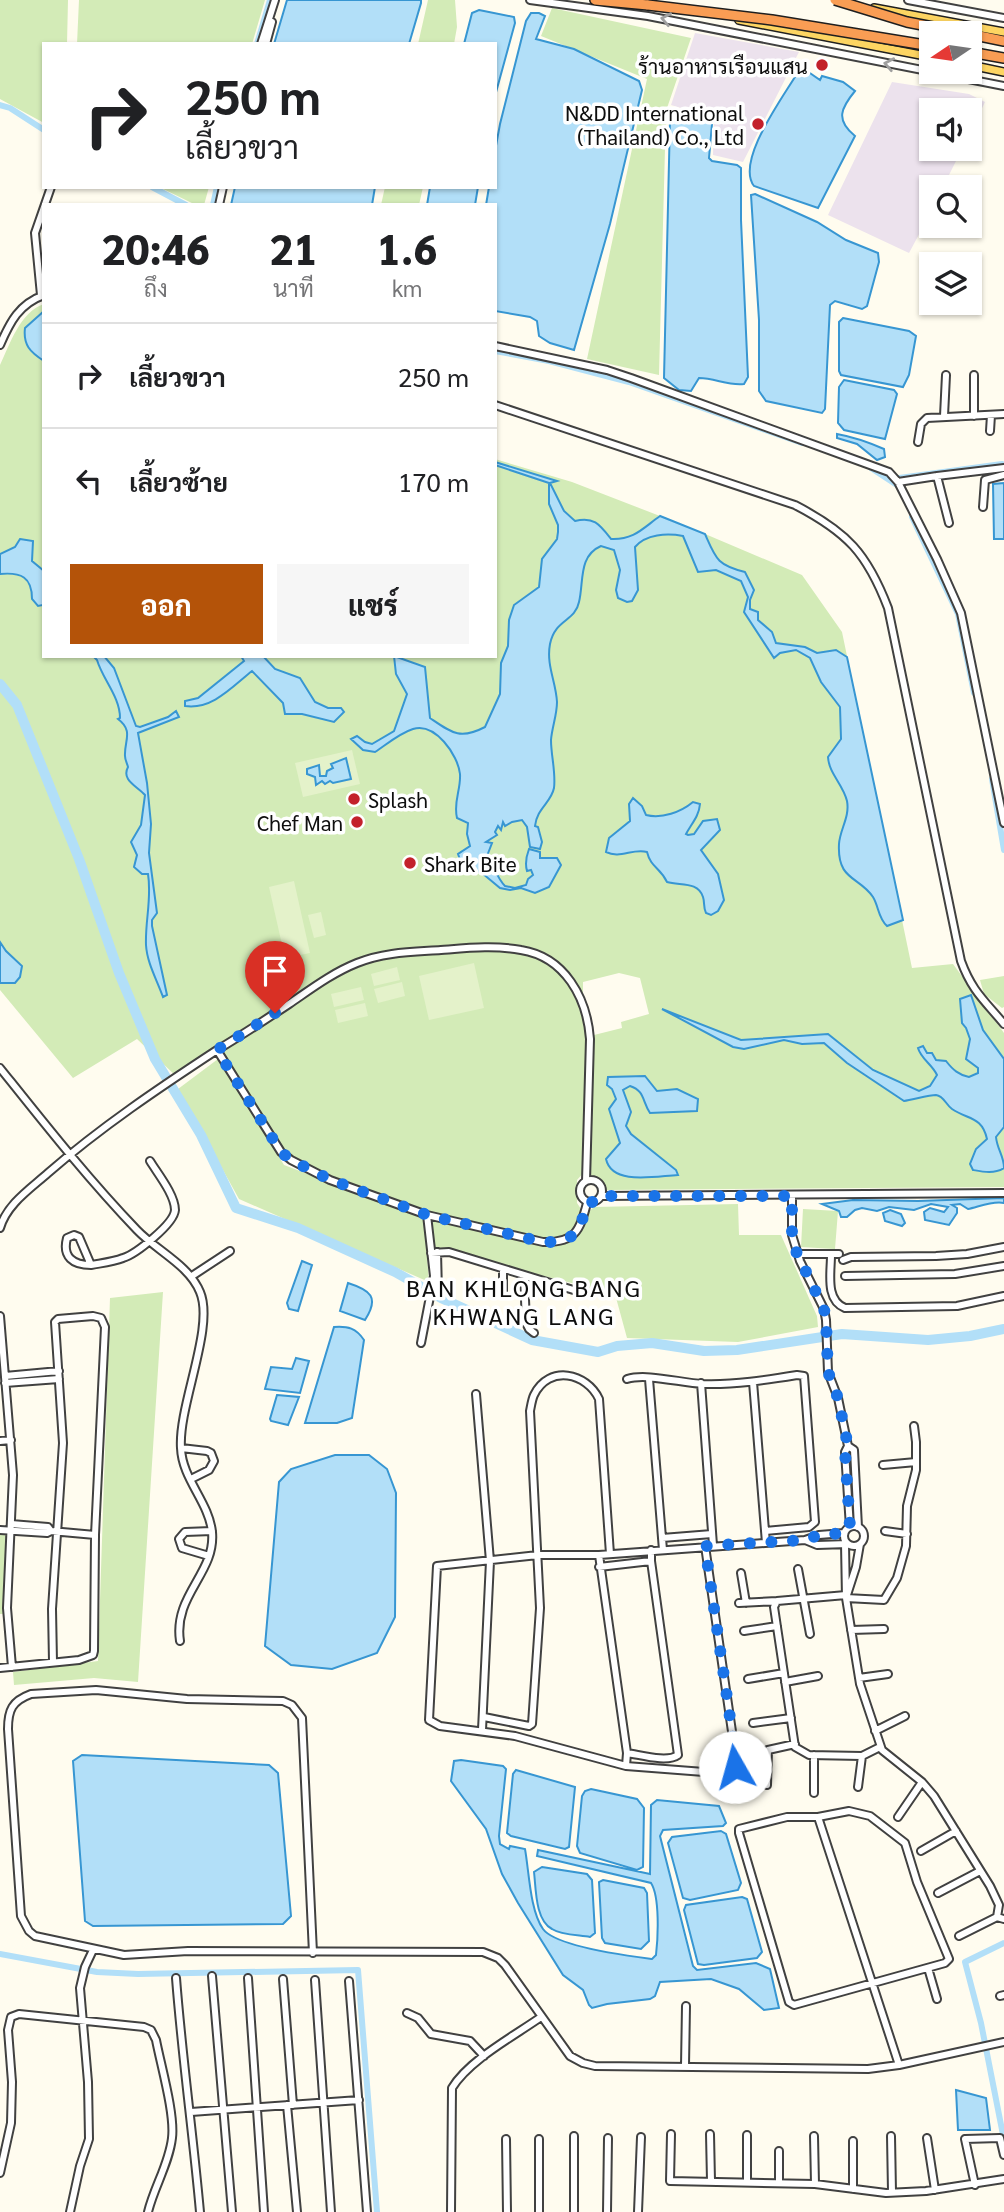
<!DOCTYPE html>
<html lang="th">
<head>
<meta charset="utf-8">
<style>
	:root { --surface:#fff; --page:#f6f6f6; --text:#202124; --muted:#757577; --line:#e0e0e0; --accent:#b45309 }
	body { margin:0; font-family:Georgia,Sarabun,serif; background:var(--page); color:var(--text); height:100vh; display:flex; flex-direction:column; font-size:26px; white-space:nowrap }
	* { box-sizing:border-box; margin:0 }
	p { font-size:23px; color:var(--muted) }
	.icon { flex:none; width:38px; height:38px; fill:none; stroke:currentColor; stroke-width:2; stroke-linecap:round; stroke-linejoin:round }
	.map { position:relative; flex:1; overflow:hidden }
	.sheet { position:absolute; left:42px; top:203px; width:455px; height:455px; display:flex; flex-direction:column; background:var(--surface); border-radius:0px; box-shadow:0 2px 5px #0004 }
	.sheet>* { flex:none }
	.hud { position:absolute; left:42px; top:42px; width:455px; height:147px; border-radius:0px; box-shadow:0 2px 5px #0004; background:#fff; color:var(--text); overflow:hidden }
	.needle { width:46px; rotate:257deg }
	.buttons { position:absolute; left:919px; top:21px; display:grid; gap:14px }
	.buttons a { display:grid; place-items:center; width:63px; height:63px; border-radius:0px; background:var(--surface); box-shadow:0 2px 5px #0004; font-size:35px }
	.pin { position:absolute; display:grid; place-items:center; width:60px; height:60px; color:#fff; margin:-72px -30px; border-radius:50% 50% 50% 0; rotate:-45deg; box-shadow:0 0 7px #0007 }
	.pin .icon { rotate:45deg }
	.me { position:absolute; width:77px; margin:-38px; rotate:353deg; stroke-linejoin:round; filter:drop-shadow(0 0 5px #0008) }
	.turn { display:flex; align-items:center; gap:24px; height:147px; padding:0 28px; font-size:32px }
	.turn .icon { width:91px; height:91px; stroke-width:2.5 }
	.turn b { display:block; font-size:49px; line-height:60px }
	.eta { display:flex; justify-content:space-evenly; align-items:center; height:119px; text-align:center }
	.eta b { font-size:42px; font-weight:800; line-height:49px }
	.button { display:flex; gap:14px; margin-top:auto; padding:14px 28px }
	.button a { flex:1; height:80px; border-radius:0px; background:var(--accent); color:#fff; font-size:28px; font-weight:800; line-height:80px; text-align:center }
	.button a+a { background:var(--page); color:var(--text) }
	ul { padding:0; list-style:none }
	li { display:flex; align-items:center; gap:21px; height:105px; padding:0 28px; border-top:2px solid var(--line) }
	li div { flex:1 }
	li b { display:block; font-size:26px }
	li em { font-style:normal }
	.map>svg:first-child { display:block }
	.industrial { fill:#ece2ed }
	.green { fill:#d3ebb7; fill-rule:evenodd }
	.pitch { fill:#e4f2ca }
	.water { fill:#b2dff8; stroke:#3796d2; stroke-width:2 }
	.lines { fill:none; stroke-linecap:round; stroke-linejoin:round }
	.canal { stroke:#b2dff8; stroke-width:6 }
	.river { stroke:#b2dff8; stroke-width:10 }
	.minor-casing { stroke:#414141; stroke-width:10 }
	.major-casing { stroke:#1f1f1f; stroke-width:10 }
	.highway-casing { stroke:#1f1f1f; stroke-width:12 }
	.minor { stroke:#fff; stroke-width:6 }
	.major { stroke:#fdd562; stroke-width:7 }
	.highway { stroke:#f99d54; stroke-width:9 }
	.highway-bridge-casing { stroke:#1f1f1f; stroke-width:12; stroke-linecap:butt }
	.highway-bridge { stroke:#f99d54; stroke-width:9 }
	.oneway { stroke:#9f9f9f }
	.route { stroke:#1a73e8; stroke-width:12; stroke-dasharray:0 21.6 }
	.poi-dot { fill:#c3212b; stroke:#fff; stroke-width:2.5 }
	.labels { text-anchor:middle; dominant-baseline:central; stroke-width:7; stroke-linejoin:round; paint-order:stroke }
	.poi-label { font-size:21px; fill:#0e0e0e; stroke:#fff; text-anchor:end }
	.quarter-label { font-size:24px; letter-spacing:2px; fill:#0e0e0e; stroke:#fff }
</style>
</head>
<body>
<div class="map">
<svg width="1004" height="2212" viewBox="0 0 1004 2212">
	<rect width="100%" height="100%" fill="#fffcef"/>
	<path class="industrial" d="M695,33l104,19 -56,110 -30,-7 1,-37 -43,-13z
		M892,82l77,12 16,8 -15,31v-23h-39v39h31l-19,38h-12v25l-22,41 -81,-38z"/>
	<path class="green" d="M0,0h68l-1,44h-23v79l-44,-24z
		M79,0h186l-13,44h-175z
		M428,0h27l2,27 -3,17h-36z
		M552,8l139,30 -25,73 -7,264 -72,-16 60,-280 -106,-43z
		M159,187h50l-5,18h-8z
		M385,187h38l-4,18h-38z
		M44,304v352h451v-197l77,23 119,46 111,47 40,57 70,336 41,-4 51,69v154l-398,3 -5,-11 -9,-2 -7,-6 -8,9v23l8,12 9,-8 144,-3 1,31h42l36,81 1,11 -80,15 -111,-4 -12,-44 -166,-42 -18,1 -4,-38 -96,-35 -46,-25 -68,-104 -40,26 -40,-38 -64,39 -73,-88v-625c10,-21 20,-53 44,-61zM619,973l21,5 9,36 -28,8 1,6 -32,8 -7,-36v-18z
		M1004,976v31l-2,1 -18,-14 -4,-14z
		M218,1059l66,106 140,53 5,64 -190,-83 -61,-110z
		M803,1209l35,2 -3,38 -34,-2z
		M163,1292l-25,390 -44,-4 -80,7 -1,-13 85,-11 12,-363z
		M0,1530l8,3 -5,81h-3z"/>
	<path class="pitch" d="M352,750l8,34 -57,13 -8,-34z
		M294,881l16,72 -25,5 -16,-71z
		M321,912l5,23 -12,3 -6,-23z
		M474,963l10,45 -55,12 -10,-44z
		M397,967l3,13 -26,6 -3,-12z
		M402,982l3,14 -27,7 -4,-14z
		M361,987l3,13 -30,7 -3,-13z
		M365,1003l3,13 -30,7 -3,-13z"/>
	<path class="water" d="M287,0h134v3l-12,41h-135z
		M479,10l35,7 1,6 -20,73v-52h-31l8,-31z
		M531,13h8l6,3 -9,23 38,10 65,32 3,9 -32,134 -36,126 -24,-7 -11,-7 -2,-15 -7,-4 -35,-6v-106h-9l3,-18h6v-36l5,-27 26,-103z
		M807,71l13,9 2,-4 21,6 12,9c-14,17 -20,29 0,45l-37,72 -64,-22c-19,-25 30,-90 44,-114l6,3z
		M674,114l36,4 2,6 -3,34 3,3 25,4 4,3v52l7,157 -4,7c-16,2 -29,-6 -45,-6l-8,13 -12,-1 -15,-12 6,-259z
		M235,187h140l-3,18h-141z
		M430,187h48l-3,18h-48z
		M755,194l62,28 29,18 32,13 1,9 -12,44 -5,3 -27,-8 -5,4 -5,104 -3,4 -56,-12 -7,-10v-71l-8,-125z
		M44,311v50c-14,-9 -21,-16 -19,-33z
		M843,318l66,13 7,5 -7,39 -6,12 -62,-12 -2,-4v-49z
		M844,380l50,10 3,4 -12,45 -41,-9 -6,-7 1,-36z
		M837,434c17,3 31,8 47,15l1,8 -8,3 -20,-16 -20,-6z
		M495,462l62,19 -7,2 14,28 11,10c19,-5 25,4 36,18 23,1 32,-11 49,-23l45,18c11,25 12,31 40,38l9,18 -4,10v9l8,3v8l14,12 4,11 29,4 12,6 19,-3 11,7 56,263 -16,6c-9,-8 -8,-19 -14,-29 -14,-21 -36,-16 -34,-53 1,-15 11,-27 8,-43 -4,-17 -18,-27 -19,-44l13,-18 -1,-32 -19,-25 -11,-24 -14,-8 -16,3 -6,5 -30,-46 4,-15 -7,-16 -25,-11 -18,2 -15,-36c-16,-3 -37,-2 -48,11l3,43 -6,11 -5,1 -9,-4 -2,-8 4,-20 -6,-20 -13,-4c-23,10 -17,36 -22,56 -4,20 -24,17 -29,42 -4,21 6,38 7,58 0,13 -5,25 -6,38 0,16 5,32 3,48 -3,15 -17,20 -19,38l3,1 4,15 -2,7 -10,-2 -3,-20 -5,-7 -10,2 -7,4 -2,-4 -2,8 -3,-4 -3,6 2,3 -11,7 6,1 -5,13c7,10 10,22 18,30l10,2 11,-3 2,-6 5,-4 -2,-5 -4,1c-2,-7 -1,-14 2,-22l11,3v6h17l4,7 -12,22 -14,6 -14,-5 -11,2 -10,-2 -18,-15 -20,-8 -4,-11 12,-8 -3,-12 1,-11 -11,-5c-4,-16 4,-28 3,-44 -2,-19 -25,-52 -47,-45 -13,4 -26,15 -38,23l-12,-2 -12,-11 6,-3 8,6 7,2 22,-13 13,-37 -11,-20 -2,-18 31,11 5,51c22,15 30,22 55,9l15,-33 1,-31 7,-17 1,-26 5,-15 25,-18 3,-28 15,-20 1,-7v-7l-9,-21v-21l-54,-18z
		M1004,483v56h-10l-1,-55z
		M20,539l13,2 -1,20 12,10 -1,34 -5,1 -6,-7c0,-22 -11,-27 -32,-25v-20l15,-7z
		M93,656h11l10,12 22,58 4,1 28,-10 8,-6 3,6 -41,16 9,50 4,41 -2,29 8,60 -5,7v6l15,69 -4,2c-6,-17 -16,-34 -17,-52 -1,-24 6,-47 2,-71h-6l-8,-7 3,-12 -6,-13 10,-17 4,-30c-8,-9 -24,-15 -17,-28 -1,-4 -3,-7 -3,-11 -1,-15 9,-25 -7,-37l2,-1c0,-21 -17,-38 -23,-58z
		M241,656h22l12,13 25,9 15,24 13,6h13l3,4 -10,10 -32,-8h-17l-2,-11 -31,-32c-20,16 -40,39 -67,35v-5l13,-3 46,-37z
		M346,758l5,21 -18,4 -3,-2 -5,3 -3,-3 -6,4 -1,-8 -8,-3v-5l12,-4 1,11h6l1,-5 6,-3 -2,-4z
		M633,798l9,8 4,9c16,4 35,-3 47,-13l7,2c-1,12 -8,19 -14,30l2,1 6,-1 9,-13 14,-2 3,11 -19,20 17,24 6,26 -6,11 -7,4 -5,-2c-3,-6 -1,-10 -3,-16 -5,-16 -23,-11 -36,-15 -7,-15 -16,-14 -20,-30 -14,-4 -27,7 -41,0l3,-14 21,-17 -1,-17z
		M0,942l6,9 16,15 -2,11 -5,6h-15z
		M971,995l12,35 21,29v68l-8,10c1,12 8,19 8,31 -10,6 -20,4 -31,2l-3,-6 6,-15 11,-10c-5,-23 -19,-19 -35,-30 -6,-4 -8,-13 -16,-14 -7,0 -24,5 -32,6l-57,-38 -23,-20 -22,1 -18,-4 -40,9 -11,-2 -71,-38 79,31 87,-6 45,36 46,21 11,-5 7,-11c-5,-11 -16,-16 -19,-27l5,-2 4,7h5l4,7 10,1c7,9 13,14 23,16l9,-4v-5l-12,-9 4,-20 -4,-11 -4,-5 -2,-24z
		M645,1076l12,15 20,-2 21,10 -1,12 -47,2c-8,-12 -5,-22 -20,-27l-7,4 8,22 -5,14 5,8 45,36 2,5c-22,1 -66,11 -72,-16l14,-16 -11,-34 7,-10 -4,-10 -5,-4 1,-8z
		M1004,1198v5c-10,-3 -26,4 -36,6l-8,-5 -8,1 5,3v5l-8,12 -24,-5 -1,-8 6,-4 14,4 4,-5 -17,-3 -17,6 -25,-3 -12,4 -15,-3 -7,2 -8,7h-6l-2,-6 -17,-7 31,-4 65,1z
		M890,1210l11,4 4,9 -3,3 -17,-5 -2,-8z
		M302,1261l10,4 -14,46 -9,-2 -2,-6z
		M348,1283c22,7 32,14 17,37l-25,-9z
		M334,1327c14,-1 22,1 30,13l-12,78 -15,5h-32z
		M296,1358l13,3 -9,32 -35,-4 6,-22 21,2z
		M277,1395l22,2 -11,28 -17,-4 -1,-2z
		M335,1455h34l18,14 9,24 -1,124 -18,36 -45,16 -41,-4 -26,-19 14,-164 12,-13z
		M82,1755l187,10 9,8 13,143 -8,8 -190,2 -8,-5 -12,-160z
		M461,1760l42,6 3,3 -7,67 1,8 9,5 1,-3 15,3c4,22 5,62 18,80 13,18 86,27 109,30l4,-4c2,-17 4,-58 -5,-72l-114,-27 1,-6 112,24 1,-69 6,-5 62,6 7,17 -3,3 -60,4 -3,6 33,130 4,4 59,-7 14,6 9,39 -15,2 -25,-21 -28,-10 -51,3 -5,14 -5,3 -43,5 -15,4 -3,-3 -6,-15 -20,-15 -45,-72 -16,-29 -16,-45 -35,-48 3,-20z
		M516,1770l59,17 -6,60 -4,2 -54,-13 -4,-3 6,-59z
		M591,1789l46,10 7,9 -1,59 -6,3 -57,-17 -3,-7 5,-50 3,-5z
		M721,1831l5,3 15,49 -3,7 -48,10 -7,-2 -15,-55 4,-6z
		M542,1867l45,7 5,6 3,53 -5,4c-11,-2 -29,-2 -38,-8 -17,-9 -16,-41 -18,-57z
		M603,1880l41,8 3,5 2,48 -8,8 -36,-6 -3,-5 -3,-56z
		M742,1897l5,2 15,53 -5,6 -53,7 -6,-1 -14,-54 2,-5z
		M956,2090l30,8 4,32h-32z"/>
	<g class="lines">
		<path class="canal" d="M257,44l13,-44
			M0,105l10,3 34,22
			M152,187l34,18
			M213,205l4,-18
			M495,351l54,10 80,21 173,61
			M871,468l26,17
			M892,479l110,-15
			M912,517l46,97 16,79
			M992,779l12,71
			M1004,1943l-39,19 16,61 23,117
			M0,1954l97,18 41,2 220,-4 19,242"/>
		<path class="river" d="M0,684l17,21 62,154 40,114 36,86 46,76 35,73 62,20 97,44 46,26 91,42 66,12 19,-6 35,-3 52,8 33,-1 105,-16 86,6 42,-4 34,-7"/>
		<g class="minor-casing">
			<path id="minor" d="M530,0l118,16 356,70
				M908,0l96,18
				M261,44l14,-44
				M266,44l6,-22
				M219,205l4,-18
				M41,295l-6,-62 16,-46
				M0,345c10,-23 19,-41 44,-50
				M495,346l112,24 24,8 258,94 9,10 39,77 24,54 43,210
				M495,405l300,100c52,27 72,48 93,103l73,353c11,30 23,39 43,63
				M944,416l2,-41
				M974,416v-41
				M990,431l1,-16
				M918,442l3,-18 6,-6 77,-4
				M898,482l39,-6
				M983,507l2,-27 19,-5
				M949,523l-12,-47 67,-8
				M0,1068c44,55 88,111 137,162 20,21 52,35 63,62 15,35 -22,114 -19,156 1,31 28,54 31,84 4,41 -39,63 -32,109
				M580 1191a11 11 0 1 1 22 0a11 11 0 1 1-22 0Z
				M586,1181l4,-142c-3,-41 -25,-82 -69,-89 -26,-5 -54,-2 -80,0 -29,2 -57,2 -84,13 -25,10 -46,26 -68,41 -24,16 -47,31 -72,46l64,102 10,8 39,20 97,35 116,27c32,1 37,-11 44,-39
				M601,1196l403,-3
				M792,1197v38l8,26 24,48 2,11 2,52 10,26 10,48 6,4 4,77
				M0,1228c7,-24 30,-39 48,-55 53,-46 111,-85 169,-123
				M74,1235l5,2 12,28c-18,0 -29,-8 -24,-27z
				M437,1252l1,40
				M431,1253l18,-1 131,40
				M798,1254h41
				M831,1255c0,18 -6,45 14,53l112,-2 47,-10
				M843,1260l8,-3 85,-1 31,-2 37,-7
				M91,1265c11,-2 22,-3 32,-7 13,-4 51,-34 52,-48 0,-15 -17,-36 -25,-49
				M503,1269v24
				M192,1276l38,-25
				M524,1276l2,47 3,6 5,4
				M845,1276l110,-2 49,-8
				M0,1316l13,159 -6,133 5,59
				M421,1343l13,-67 -7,-61
				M5,1376l54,-5
				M627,1379c20,-6 54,4 76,5 32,1 63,-4 94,-9l7,1 11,146 -6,5 -44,4
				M649,1379l14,171
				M753,1382l13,161
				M5,1383l54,-4
				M701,1383l12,162
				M476,1394l14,167 -8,169
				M0,1441l11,-1
				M848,1446l-3,6 5,75
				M181,1448l26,3 4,2 3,8 -5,9 -18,9
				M883,1465l33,-3
				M11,1524l37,3 3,4
				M844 1536a10 10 0 1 1 20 0a10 10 0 1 1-20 0Z
				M0,1530l47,3 4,-2 44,4
				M885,1531l22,3
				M662,1538l50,-4
				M805,1540l12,5 31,-1
				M845,1544l1,54 14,86 22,66 40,32 12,14 56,90 9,19 -2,12 7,2
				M860,1544l-4,23 -10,31 38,2 13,-22 9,-32 1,-40 9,-36v-28l-2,-16
				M705,1546l31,213 -1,8 -5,7 -104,-8 -111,-30 -75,-10 -11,-6 8,-154 101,-11h61l206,-15 14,-5 25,-2
				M599,1555l28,198 -1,13
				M209,1556l-27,-8 -3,-9 6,-7 27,-1
				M599,1567l52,-6
				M798,1569l12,65
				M741,1573l5,30
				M846,1595l-69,6 -3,6 21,140 14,8 53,1 18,-9
				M739,1603l38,-2
				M851,1630l33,-1
				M744,1631l33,-5
				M0,1668l79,-8 14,-5 1,-4 1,-116 10,-208 -4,-9 -8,-2 -35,3 -3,3 8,121 -11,166 1,53
				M859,1678l29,-4
				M748,1679l36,-6
				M785,1682l33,-6
				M484,1717l45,9 3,-2 8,-116 -10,-197c1,-5 2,-12 4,-16 15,-31 53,-22 65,4l11,155
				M753,1723l38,-5
				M875,1731l30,-15
				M627,1753c14,2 40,10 51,2l-27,-194v-11
				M767,1785l1,-35 27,-6
				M858,1787l4,-31
				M814,1793v-38
				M849,1811l21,5 35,27 12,39 32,77 -4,4 -151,42 -5,-3 -50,-169v-4l48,-12h31z
				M818,1817l81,248
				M898,1817l24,-35
				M921,1851l35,-20
				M938,1893l42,-22
				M959,1936l38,-19
				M313,1953l-11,-235 -10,-13 -9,-4 -96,-2 -91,-9 -65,4c-19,7 -23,16 -23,35l13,187 8,15 6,5 89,19 64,-4 295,1 15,6 7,7 65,91 13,7 12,3 273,3 31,-4 105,-23
				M928,1968l9,31
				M212,1976l20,236
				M176,1978c6,78 17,156 24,234
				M248,1978l16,234
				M283,1979l10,126
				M315,1980l16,232
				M349,1981l18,231
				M1000,1996l4,-1
				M407,2013l11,5 13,16 39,7 14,15
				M685,2066l1,-60
				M287,2105l10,107
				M191,2112l168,-12
				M671,2134l-1,47 145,3 71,9 40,-2 78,-12
				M710,2134l1,47
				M574,2136v76
				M814,2136l1,48
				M891,2136l1,56
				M927,2138l8,52
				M506,2139l1,73
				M539,2139v73
				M0,2173l11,-50 1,-41 -4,-52 3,-13 8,-3 125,13 7,3 5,10c5,26 19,74 16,98 -3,26 -18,49 -24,74
				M747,2182v-47
				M779,2183v-32
				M975,2185l-10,-46 35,-1 4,17
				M853,2189v-48
				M70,2212l10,-46 9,-27 -1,-57 -8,-94 5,-21 8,-17
				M451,2212l1,-124c17,-28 62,-52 89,-71
				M607,2212l1,-74
				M638,2212l3,-75"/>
		</g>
		<g class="major-casing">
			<path id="major" d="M874,8l130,24
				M739,20l192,37
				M970,65l34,7"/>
		</g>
		<g class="highway-casing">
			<path id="highway" d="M595,0l53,5
				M970,34l34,7
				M970,52l34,6"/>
		</g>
		<use href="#minor" class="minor"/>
		<use href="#major" class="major"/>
		<use href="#highway" class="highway"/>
		<g class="highway-bridge-casing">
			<path id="highway-bridge" d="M835,0l72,22 57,11
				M648,5l124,15 159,26"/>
		</g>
		<use href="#highway-bridge" class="highway-bridge"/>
	</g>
	<defs><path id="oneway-chevron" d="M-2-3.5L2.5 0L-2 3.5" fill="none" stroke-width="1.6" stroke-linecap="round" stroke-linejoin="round" transform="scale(1.75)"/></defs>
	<g class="oneway">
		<use href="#oneway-chevron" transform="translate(666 19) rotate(-169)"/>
		<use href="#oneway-chevron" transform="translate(889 64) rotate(-169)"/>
	</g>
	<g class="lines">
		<path class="route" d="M275,1013l-58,37 64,102 10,8 40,20 96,35 116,27c32,1 37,-11 44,-39l10,-2 4,-5h191v38l2,13 30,62 2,11 2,52 10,26 10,48 -3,6 5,75 -6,6 -25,2 -14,5 -100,6 31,213 -1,8"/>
	</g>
	<g class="poi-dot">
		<circle cx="822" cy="65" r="7"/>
		<circle cx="758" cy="124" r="7"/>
		<circle cx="354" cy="799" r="7"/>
		<circle cx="357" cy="822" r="7"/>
		<circle cx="410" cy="863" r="7"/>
	</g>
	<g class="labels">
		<g class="poi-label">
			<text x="808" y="65">ร้านอาหารเรือนแสน</text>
			<text x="744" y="112">N&amp;DD International<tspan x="744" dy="24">(Thailand) Co., Ltd</tspan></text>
			<text x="368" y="799" text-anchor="start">Splash</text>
			<text x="343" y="822">Chef Man</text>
			<text x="424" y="863" text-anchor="start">Shark Bite</text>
		</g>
		<g class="quarter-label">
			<text x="524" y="1287">BAN KHLONG BANG<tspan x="524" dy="28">KHWANG LANG</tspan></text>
		</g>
	</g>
</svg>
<div class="buttons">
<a><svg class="needle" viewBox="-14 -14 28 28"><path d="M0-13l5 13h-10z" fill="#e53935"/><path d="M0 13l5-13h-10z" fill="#757577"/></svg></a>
<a><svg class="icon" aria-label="sound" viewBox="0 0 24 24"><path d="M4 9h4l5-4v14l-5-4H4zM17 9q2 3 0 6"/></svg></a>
<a><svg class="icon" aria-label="search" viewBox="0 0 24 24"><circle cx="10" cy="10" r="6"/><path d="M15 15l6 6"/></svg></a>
<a><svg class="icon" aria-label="layers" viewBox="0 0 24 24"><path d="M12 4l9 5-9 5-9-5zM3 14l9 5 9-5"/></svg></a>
</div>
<div class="pin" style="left:275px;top:1013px;background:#d93025"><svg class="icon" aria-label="arrive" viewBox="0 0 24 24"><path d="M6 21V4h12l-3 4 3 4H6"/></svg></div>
<svg class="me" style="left:735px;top:1767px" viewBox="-20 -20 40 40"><circle r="19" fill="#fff"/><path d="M0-13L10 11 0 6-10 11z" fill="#1a73e8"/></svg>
<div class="hud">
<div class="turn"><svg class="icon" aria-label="right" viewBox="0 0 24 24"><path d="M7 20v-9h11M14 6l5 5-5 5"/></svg><div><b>250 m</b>เลี้ยวขวา</div></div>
</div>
<section class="sheet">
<div class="eta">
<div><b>20:46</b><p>ถึง</p></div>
<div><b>21</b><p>นาที</p></div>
<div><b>1.6</b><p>km</p></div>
</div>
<ul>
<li><svg class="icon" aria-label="right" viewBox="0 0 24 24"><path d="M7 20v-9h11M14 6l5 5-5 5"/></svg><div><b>เลี้ยวขวา</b></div><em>250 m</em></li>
<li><svg class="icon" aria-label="left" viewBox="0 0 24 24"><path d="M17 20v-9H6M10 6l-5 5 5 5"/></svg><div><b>เลี้ยวซ้าย</b></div><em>170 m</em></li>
</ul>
<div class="button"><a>ออก</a><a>แชร์</a></div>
</section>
</div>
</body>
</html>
